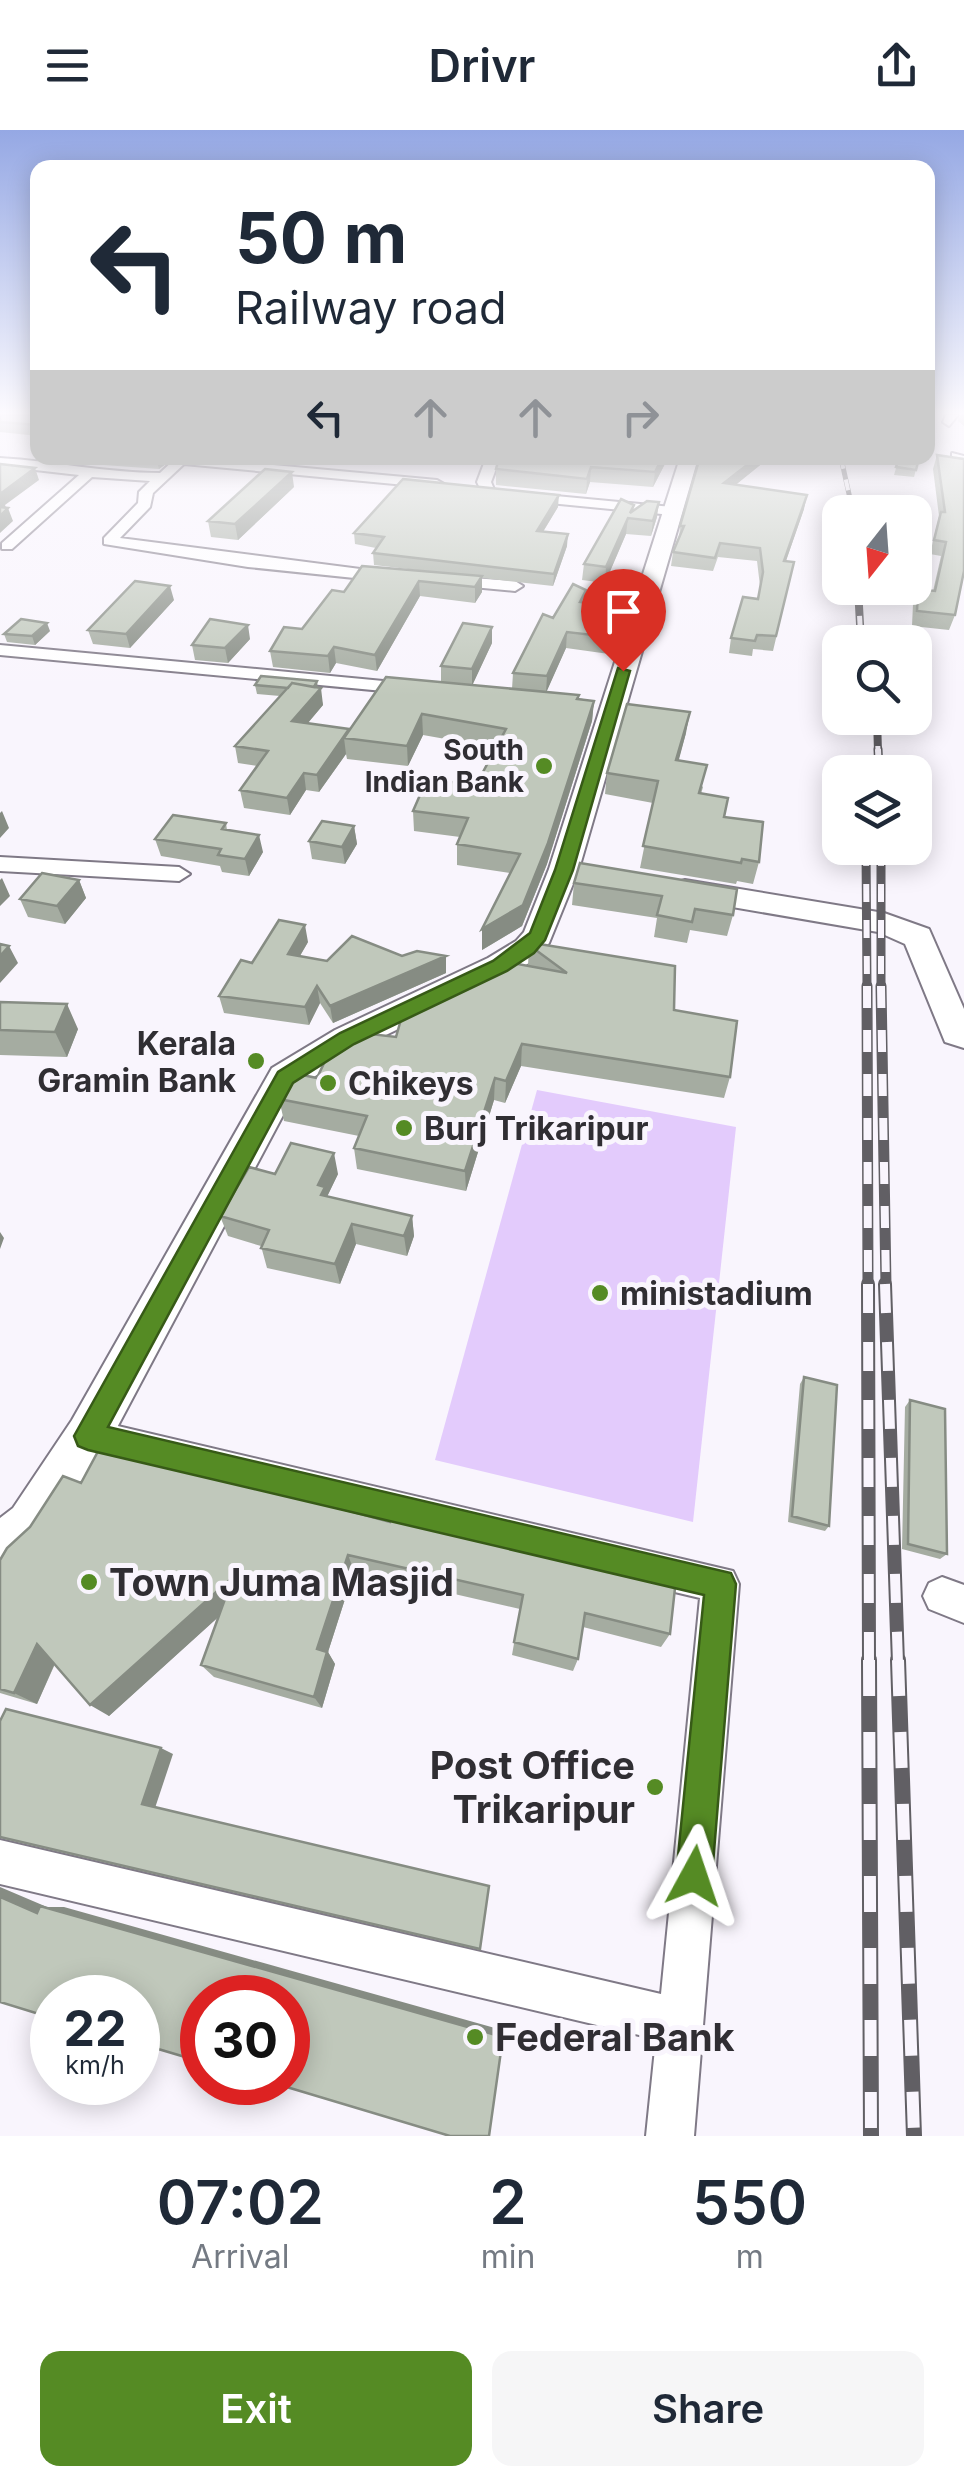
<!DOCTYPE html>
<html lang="en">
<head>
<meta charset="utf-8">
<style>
	:root { --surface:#fff; --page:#f6f6f7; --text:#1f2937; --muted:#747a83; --accent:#558b24 }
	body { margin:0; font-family:Inter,sans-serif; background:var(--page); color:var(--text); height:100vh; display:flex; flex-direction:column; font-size:38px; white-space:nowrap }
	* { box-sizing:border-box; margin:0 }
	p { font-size:32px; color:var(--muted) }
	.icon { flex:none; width:55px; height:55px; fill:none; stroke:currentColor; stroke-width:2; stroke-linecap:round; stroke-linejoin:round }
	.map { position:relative; height:2006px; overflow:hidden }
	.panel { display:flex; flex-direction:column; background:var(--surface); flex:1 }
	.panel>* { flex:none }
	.hud { position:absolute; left:30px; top:30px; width:905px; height:305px; border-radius:20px; box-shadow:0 5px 25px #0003; background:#fff; color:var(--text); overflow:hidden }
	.needle { width:65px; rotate:197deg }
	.tools { position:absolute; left:822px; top:365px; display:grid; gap:20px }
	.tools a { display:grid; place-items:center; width:110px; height:110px; border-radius:20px; background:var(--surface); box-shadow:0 5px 25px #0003; font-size:50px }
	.speed { position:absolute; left:30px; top:1845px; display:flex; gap:20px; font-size:50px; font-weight:700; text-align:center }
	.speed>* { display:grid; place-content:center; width:130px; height:130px; border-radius:50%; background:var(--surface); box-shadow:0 5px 25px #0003; line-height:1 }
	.speed small { font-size:25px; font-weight:400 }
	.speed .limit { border:15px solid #d22; background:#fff; color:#111 }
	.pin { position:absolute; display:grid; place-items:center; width:85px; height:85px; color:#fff; margin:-102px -42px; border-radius:50% 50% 50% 0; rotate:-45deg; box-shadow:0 0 10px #0007 }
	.pin .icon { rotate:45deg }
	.me { position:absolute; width:110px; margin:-55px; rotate:5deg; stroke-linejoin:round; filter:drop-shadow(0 0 8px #0008) }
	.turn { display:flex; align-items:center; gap:35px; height:210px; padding:0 40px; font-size:45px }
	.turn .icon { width:130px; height:130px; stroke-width:2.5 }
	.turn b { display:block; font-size:70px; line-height:85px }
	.lanes { display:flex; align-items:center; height:95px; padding:0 40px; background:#0003; justify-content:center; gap:50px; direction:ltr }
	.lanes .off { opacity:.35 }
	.eta { display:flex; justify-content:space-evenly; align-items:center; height:170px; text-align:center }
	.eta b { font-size:60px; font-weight:600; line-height:70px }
	.primary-button { display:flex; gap:20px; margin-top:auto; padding:20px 40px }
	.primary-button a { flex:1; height:115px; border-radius:20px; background:var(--accent); color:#fff; font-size:40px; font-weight:600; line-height:115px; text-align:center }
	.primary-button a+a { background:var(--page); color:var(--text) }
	header { display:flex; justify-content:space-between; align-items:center; height:130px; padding:0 40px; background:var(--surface); font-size:45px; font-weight:600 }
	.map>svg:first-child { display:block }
	.green { fill:#e3cbfc }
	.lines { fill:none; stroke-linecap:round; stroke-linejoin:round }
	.street-casing { stroke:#7f7986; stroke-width:4 }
	.secondary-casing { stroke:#7f7986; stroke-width:4 }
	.street { fill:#fff; fill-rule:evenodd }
	.secondary { fill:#fff; fill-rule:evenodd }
	.rail-far5-casing { stroke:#615f64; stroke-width:5 }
	.rail-far4-casing { stroke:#615f64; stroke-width:8 }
	.rail-far3-casing { stroke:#615f64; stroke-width:9 }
	.rail-far2-casing { stroke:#615f64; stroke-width:11 }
	.rail-far1-casing { stroke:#615f64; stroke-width:14 }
	.rail-casing { stroke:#615f64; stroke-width:16 }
	.rail-far5 { stroke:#f9f5fd; stroke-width:4; stroke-dasharray:11; stroke-linecap:butt }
	.rail-far4 { stroke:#f9f5fd; stroke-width:5; stroke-dasharray:14; stroke-linecap:butt }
	.rail-far3 { stroke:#f9f5fd; stroke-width:6; stroke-dasharray:18; stroke-linecap:butt }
	.rail-far2 { stroke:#f9f5fd; stroke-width:8; stroke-dasharray:22; stroke-linecap:butt }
	.rail-far1 { stroke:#f9f5fd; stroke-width:10; stroke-dasharray:29; stroke-linecap:butt }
	.rail { stroke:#f9f5fd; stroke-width:12; stroke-dasharray:36; stroke-linecap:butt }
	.wall { fill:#a5aca1 }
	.shaded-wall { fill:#868c83 }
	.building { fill:#c0c8bb; stroke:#868c83; stroke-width:2.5 }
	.route { fill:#558b24; stroke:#375a17; stroke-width:2.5 }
	.poi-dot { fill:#558b24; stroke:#f9f5fd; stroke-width:4 }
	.labels { text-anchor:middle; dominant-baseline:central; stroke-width:10; stroke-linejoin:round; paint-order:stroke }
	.far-poi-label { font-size:28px; font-weight:bold; fill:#302e33; stroke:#f9f5fd; text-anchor:end }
	.poi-label { font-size:32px; font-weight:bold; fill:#302e33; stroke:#f9f5fd; text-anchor:start }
	.near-poi-label { font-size:38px; font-weight:bold; fill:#302e33; stroke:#f9f5fd; text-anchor:start }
</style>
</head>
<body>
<header><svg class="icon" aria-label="menu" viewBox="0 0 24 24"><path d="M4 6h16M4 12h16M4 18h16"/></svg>Drivr<svg class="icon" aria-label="share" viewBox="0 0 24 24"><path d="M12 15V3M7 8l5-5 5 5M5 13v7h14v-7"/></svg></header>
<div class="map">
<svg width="964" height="2006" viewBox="0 0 964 2006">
	<rect width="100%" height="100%" fill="#f9f5fd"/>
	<path class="green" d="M537,960l199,37 -43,395 -258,-62z"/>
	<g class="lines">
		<g class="street-casing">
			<path id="street" d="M946,285h12l-9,11 -6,-4z
				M952,323l12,3v13l-12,-10z
				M0,328c54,3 105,15 160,15l16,-15h20l241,22 7,4 -7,4 -253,-24 -31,29 -3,14 -30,31 279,36 2,3 -8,5 -145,-15 -144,-23v-6l34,-35 1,-11 11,-11 -58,-4 -80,72h-10v-6l77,-68 -79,-9z
				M486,328h14l-9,24 4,10 -7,4 -5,-1 -6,-13z
				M524,363l148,14 7,4 -7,4 -153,-15v-6z
				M446,446l69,5 8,5 -8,5 -75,-7 -2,-3z
				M0,515l415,39 9,5 -9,5 -415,-39z
				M0,727l179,10 11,7 -11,7 -179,-10z
				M88,1289l645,152 6,13 -45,552h-48l10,-97 -656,-155v-44l661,154 39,-396 -612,-145 -12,-5 -5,-12 5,-12z
				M942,1447l22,8v38l-35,-14 -6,-13 6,-13z"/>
		</g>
		<g class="secondary-casing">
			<path id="secondary" d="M680,328h18l-119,411 -30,74 -11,14 -26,17 -153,74 -61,39 -194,365 -57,90 -29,26 -18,7v-57l13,-10 59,-88 200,-352 63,-38 153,-72 28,-17 8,-9 25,-63z
				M685,750l199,33 45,16 35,80v39l-19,-6 -40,-98 -27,-12 -204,-35 -4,-7 4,-7z"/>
		</g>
		<use href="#street" class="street"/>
		<use href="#secondary" class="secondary"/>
		<g class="rail-far5-casing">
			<path id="rail-far5" d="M841,328l12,54"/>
		</g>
		<g class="rail-far4-casing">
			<path id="rail-far4" d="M858,458l3,54
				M877,588l1,34"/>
		</g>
		<g class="rail-far3-casing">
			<path id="rail-far3" d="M878,619l1,23
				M866,718l1,140
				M881,718v140"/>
		</g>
		<g class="rail-far2-casing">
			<path id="rail-far2" d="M867,856l1,300
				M881,856l5,300"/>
		</g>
		<g class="rail-far1-casing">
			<path id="rail-far1" d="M868,1154l1,379
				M885,1154l13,379"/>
		</g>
		<g class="rail-casing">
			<path id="rail" d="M869,1530l2,476
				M898,1530l16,476"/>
		</g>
		<use href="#rail-far5" class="rail-far5"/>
		<use href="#rail-far4" class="rail-far4"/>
		<use href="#rail-far3" class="rail-far3"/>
		<use href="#rail-far2" class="rail-far2"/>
		<use href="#rail-far1" class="rail-far1"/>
		<use href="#rail" class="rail"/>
	</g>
	<path class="wall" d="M0,285h38v21l-38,-4z
		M960,285h4v11l-6,-5z
		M937,325l27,4 -9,156 -6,15 -37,-4 1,-22 5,-15 15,2 8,-35 -11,-2 9,-38 -6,-47z
		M89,328h85l-15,11 -69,-5z
		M499,328h169l-15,29 -63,-5 -4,12 -90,-9v-16z
		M769,328l-33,26 68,25 -18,52 8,1 -21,89 -20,-2 -1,7 -23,-3 2,-15 27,-39 2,-13 -3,-25 -39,-4 -5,14 -42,-5 2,-14 6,-13 1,-13z
		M899,328h20l-5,19 -20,-2z
		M294,357l-56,53 -27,-3 -3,-16z
		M634,375l-1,6 24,6 -6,19 -25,-2 -21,49 -23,-3 2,-16z
		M558,377l-15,25 24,14 -14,40 -71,-8v14l-7,11 -55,-7 -43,75 -41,-8 -6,10 -57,-6 -3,-16 32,-22 42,-37 81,-21 -51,-6 -1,-12 3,-5 -21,-4 -1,-11z
		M586,460l-1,12 36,21 -12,31 -43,-6 -20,44 48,9 -2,20 -45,143 -25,62 -40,24 28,-77 -53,-8v-21l3,-7 -46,-6 -1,-20 63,-26 20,-37 -73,-13 -15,31 -61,-7 -1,-5 -27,38 -13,-2 -16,25 -46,-7 -4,-18 17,-24 -19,-3 -3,-17 45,-50 -23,-2 -2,-9 63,2 5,18 -15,18 41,6 92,-47v-16l51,-39v16l-20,42 40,4 1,-16 40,-55z
		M174,470l-44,48 -37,-4 -5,-14z
		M50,501l-15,14 -28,-3 -3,-8z
		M250,509l-22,24 -33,-3 -3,-15z
		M686,603l-8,28 25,26 -2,7 23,23 35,45 -6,22 -16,-3 -1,3 -96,-16 13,-65 -48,-9 2,-21z
		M226,693l1,7 36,22 -14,24 -27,-4 -2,-6 -59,-10 -6,-17z
		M354,696l3,18 -12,20 -33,-5 -3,-18z
		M580,733l153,52 -6,21 -37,-6 -3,13 -33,-6 3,-19 -85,-13 2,-22z
		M79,750l7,18 -21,26 -37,-7 -8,-18z
		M308,812l-8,14 27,5 75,-5h44v17l-113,50 -13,-20 -11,22 -85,-12 -5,-17 33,-33z
		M529,815l145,65 56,67 -6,21 -203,-32 -16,37 -11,-3 -28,91 -109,-22 -3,-21 5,-12 -75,-15 -5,-22 38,-21 79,-41 12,-20 120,-51z
		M0,872l78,27 -11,28 -67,-2z
		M275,1044h63l-11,22 85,20 2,20 -7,20 -51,-12 -16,40 -73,-16 -6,-22 -33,-10 -8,-20z
		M804,1247l25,149 -4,5 -37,-9 12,-138z
		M910,1270l37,154 -7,5 -38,-10 3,-142z
		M251,1350l2,5 417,149 -9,13 -78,-20 -5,32 -5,12 -61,-16 8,-46 -166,-38 -26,81 7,12 -13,44 -108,-31 -13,-12 18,-49 -110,100 -54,-52 -18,40 -37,-11v-133l81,-77z"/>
	<path class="shaded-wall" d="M156,328h18l-15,11z
		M662,328h6l-15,29 2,-15z
		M756,328h13l-47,38 2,-13z
		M591,337l-1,15 -4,12 1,-15z
		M35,338l4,12 -34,25 2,5 1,-2 5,13 -13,12v-39z
		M292,342l2,15 -56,53 -3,-16z
		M559,365l-1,12 -22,36 1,-12z
		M807,365l-3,14 -23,66 3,-14z
		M659,372l-2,15 -6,19 2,-15z
		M628,388l-2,16 -21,49 1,-16z
		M568,404l-1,12 -14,40 1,-12z
		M482,446v16l-7,11v-16z
		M419,451l1,15 -43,75 -2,-16z
		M170,456l4,14 -44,48 -4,-14z
		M623,477l-2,16 -12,31 1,-17z
		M47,493l3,8 -15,14 -3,-9z
		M248,495l2,14 -22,24 -3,-15z
		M492,497v16l-20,43v-17z
		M567,502l-1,16 -20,45 1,-17z
		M334,517l2,16 -6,10 -2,-17z
		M317,551l1,9 3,-2 2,17 -28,33 -3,-17z
		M594,571l-2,20 -45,143 -25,62 -40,24v-21l41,-24z
		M690,582l-4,21 -13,49 3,-22z
		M422,584l1,21 -15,31 -1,-20z
		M349,599l-5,9 2,16 -27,38 -2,-17z
		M304,643l2,17 -16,25 -3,-17z
		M2,681l7,17 -9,10v-25z
		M354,696l3,18 -12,20 -3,-17z
		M259,705l4,17 -14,24 -4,-17z
		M2,748l8,18 -10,10v-26z
		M79,750l7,18 -21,26 -8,-18z
		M305,795l3,17 -17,29 -3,-17z
		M9,816l9,17 -18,20v-27z
		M446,826v17l-113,50 -3,-17z
		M317,856l3,17 -11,22 -4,-18z
		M67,874l11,25 -11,28 -12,-25z
		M522,914l-1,22 -16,37 1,-22z
		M495,948l-1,22 -28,91 -1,-20z
		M334,1023l4,21 -11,23 -1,19 -8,-31z
		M412,1086l2,20 -7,20 -3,-20z
		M352,1094l4,20 -16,40 -5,-20z
		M0,1102l4,6 -4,11z
		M348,1425l6,16 -26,81 7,12 -13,44 -8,-11 3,-48z
		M233,1447l12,16 -136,123 -19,-11z
		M37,1514l21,12 -21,48 -23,-11z
		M161,1618l12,6 -18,54 -13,-4z
		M0,1757l47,20h17l438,123 1,7 -466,-124 -37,-16z"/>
	<path class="building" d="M0,285h38v10l-38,-3z
		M937,325l27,4v112l-9,44 -38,-4 1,-22 17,2 11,-49 -12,-2 7,-28h4z
		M499,328h163l-7,14 -64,-5 -4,12 -91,-10z
		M707,328h49l-32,25 83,12 -23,66 10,1 -18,74 -19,-1 -2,6 -24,-3 12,-41 15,2 5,-27 -3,-24 -40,-5 -5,15 -42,-6 11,-26h-4l18,-62z
		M899,328h20l-3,12 -20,-3z
		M0,334l35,4 -35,26z
		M265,339l27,3 -57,52 -27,-3z
		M403,349l156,16 -22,36 31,3 -14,40 -181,-21 11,-16 -30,-4z
		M621,369l13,6 -4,8 17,-12 12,1 -6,19 -25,-3 -22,49 -22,-3z
		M0,377l8,1 -8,8z
		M362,436l120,10 -7,11 -56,-6 -44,74 -41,-8 -6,9 -58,-5 14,-24 18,2 30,-39 12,2z
		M135,451l35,5 -44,48 -38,-4z
		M573,454l13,6 -6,12 43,5 -13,30 -43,-5 -20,44 -34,-3 30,-59 10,4z
		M21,489l26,4 -15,13 -28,-2z
		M210,489l38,6 -23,23 -33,-3z
		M463,493l29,4 -20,42 -31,-3z
		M261,546l56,5 -3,6 -22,-4 -4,5 -33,-3z
		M386,547l193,18 -2,4 17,2 -46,142 -25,62 -41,24 38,-75 -63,-10 11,-26 -55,-7 14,-32 49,6 30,-56 -84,-15 -15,32 -63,-8z
		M292,553l29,5 -29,33 57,8 -32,46 -13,-2 -17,25 -47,-8 28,-39 -33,-5z
		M627,574l63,8 -14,48 31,5 -8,28 29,5 -4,19 39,5 -4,40 -17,-3 -1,4 -98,-17 15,-65 -51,-8z
		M173,685l53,8 -4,6 37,6 -14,24 -27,-4 3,-6 -66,-10z
		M322,691l32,5 -12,21 -33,-6z
		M580,733l157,26 -4,26 -38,-6 -3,13 -35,-7 5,-19 -88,-13z
		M42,743l37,7 -22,26 -37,-7z
		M279,790l26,5 -17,29 39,7 25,-25 50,20 15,-5 29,5 -116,50 -13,-20 -12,21 -86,-11 22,-36 11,3z
		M533,813l142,23 -1,44 63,11 -7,56 -208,-33 -16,37 -11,-3 -30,93 -111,-23 13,-32 -88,-17 14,-26 24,5 16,-34 20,-12 43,5 6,-21 6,1 5,-14 88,-42 66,12 -38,-28z
		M0,814l9,2 -9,10z
		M0,872l67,2 -12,28 -55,-2z
		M291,1013l43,10 -16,32 7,2 -4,8 91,21 -8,20 -52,-12 -17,40 -74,-16 8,-18 -49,-14 29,-49 26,7z
		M804,1247l33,8 -8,141 -37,-10z
		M910,1270l35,9 2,145 -39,-10z
		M102,1314l130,31 19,5 -1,4 140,38 2,-7 284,64 -6,55 -85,-21 -7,46 -64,-17 9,-47 -175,-40 -31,94 10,3 -13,45 -113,-32 32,-88 -143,128 -53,-61 -23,49 -14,-4v-129l7,-12 23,-21 33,-51 18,7z
		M6,1579l155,39 -19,56 347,82 -9,63 -480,-112v-116z
		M0,1767l37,16 3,-7 463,131 -14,99h-39l-180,-54h18v-84h-86v64l-64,-19v-45h-86v20l-52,-16z"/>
	<linearGradient id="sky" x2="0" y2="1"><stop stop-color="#95a8e4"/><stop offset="0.5" stop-color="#fcfafe"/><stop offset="1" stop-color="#fcfafe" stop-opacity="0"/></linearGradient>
	<rect width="964" height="566" fill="url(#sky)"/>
	<path class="route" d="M618,538l12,3 -57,199 -28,70 -11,13 -27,18 -153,73 -61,39 -185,344 623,146 5,11 -24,292 -6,13 -12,5 -13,-5 -5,-13 28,-281 -616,-145 -10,-4 -4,-10 204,-364 62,-39 153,-72 37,-28 25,-63z"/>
	<g class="poi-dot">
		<circle cx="544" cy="636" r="10"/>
		<circle cx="256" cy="931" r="10"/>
		<circle cx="328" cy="953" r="10"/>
		<circle cx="404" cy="998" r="10"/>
		<circle cx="600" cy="1163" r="10"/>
		<circle cx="89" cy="1452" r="10"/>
		<circle cx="655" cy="1657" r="10"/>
		<circle cx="475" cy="1907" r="10"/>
	</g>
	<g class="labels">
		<g class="far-poi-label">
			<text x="524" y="620">South<tspan x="524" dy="32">Indian Bank</tspan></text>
		</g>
		<g class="poi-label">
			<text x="236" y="913" text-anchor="end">Kerala<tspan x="236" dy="37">Gramin Bank</tspan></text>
			<text x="348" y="953">Chikeys</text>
			<text x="424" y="998">Burj Trikaripur</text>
			<text x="620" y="1163">ministadium</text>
		</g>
		<g class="near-poi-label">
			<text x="109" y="1452">Town Juma Masjid</text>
			<text x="635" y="1635" text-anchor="end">Post Office<tspan x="635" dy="44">Trikaripur</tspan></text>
			<text x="495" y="1907">Federal Bank</text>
		</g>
	</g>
</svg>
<div class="tools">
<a><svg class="needle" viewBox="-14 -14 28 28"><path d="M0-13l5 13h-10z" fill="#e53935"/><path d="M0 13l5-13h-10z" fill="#747a83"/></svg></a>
<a><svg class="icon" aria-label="search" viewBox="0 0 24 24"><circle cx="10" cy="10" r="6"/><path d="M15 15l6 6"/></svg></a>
<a><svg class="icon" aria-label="layers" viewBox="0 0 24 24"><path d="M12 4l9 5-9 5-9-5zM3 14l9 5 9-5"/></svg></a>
</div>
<div class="speed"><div>22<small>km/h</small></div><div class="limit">30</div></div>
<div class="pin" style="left:623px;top:541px;background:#d93025"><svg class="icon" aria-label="arrive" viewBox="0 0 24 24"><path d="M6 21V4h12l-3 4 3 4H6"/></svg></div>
<svg class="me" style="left:694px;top:1746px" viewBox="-20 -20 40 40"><path d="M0-17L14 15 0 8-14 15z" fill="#558b24" stroke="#fff" stroke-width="4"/></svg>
<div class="hud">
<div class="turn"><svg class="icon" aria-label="left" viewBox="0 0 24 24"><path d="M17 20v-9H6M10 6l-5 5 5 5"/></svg><div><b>50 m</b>Railway road</div></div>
<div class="lanes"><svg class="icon" aria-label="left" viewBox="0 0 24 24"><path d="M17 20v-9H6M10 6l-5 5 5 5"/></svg><svg class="icon off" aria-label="ahead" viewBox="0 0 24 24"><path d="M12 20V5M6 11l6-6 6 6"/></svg><svg class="icon off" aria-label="ahead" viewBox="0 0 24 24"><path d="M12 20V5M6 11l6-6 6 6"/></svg><svg class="icon off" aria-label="right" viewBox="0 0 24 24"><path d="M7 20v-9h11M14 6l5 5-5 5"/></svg></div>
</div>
</div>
<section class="panel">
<div class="eta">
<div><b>07:02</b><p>Arrival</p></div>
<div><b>2</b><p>min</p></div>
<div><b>550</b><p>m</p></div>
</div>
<div class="primary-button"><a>Exit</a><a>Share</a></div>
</section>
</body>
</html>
